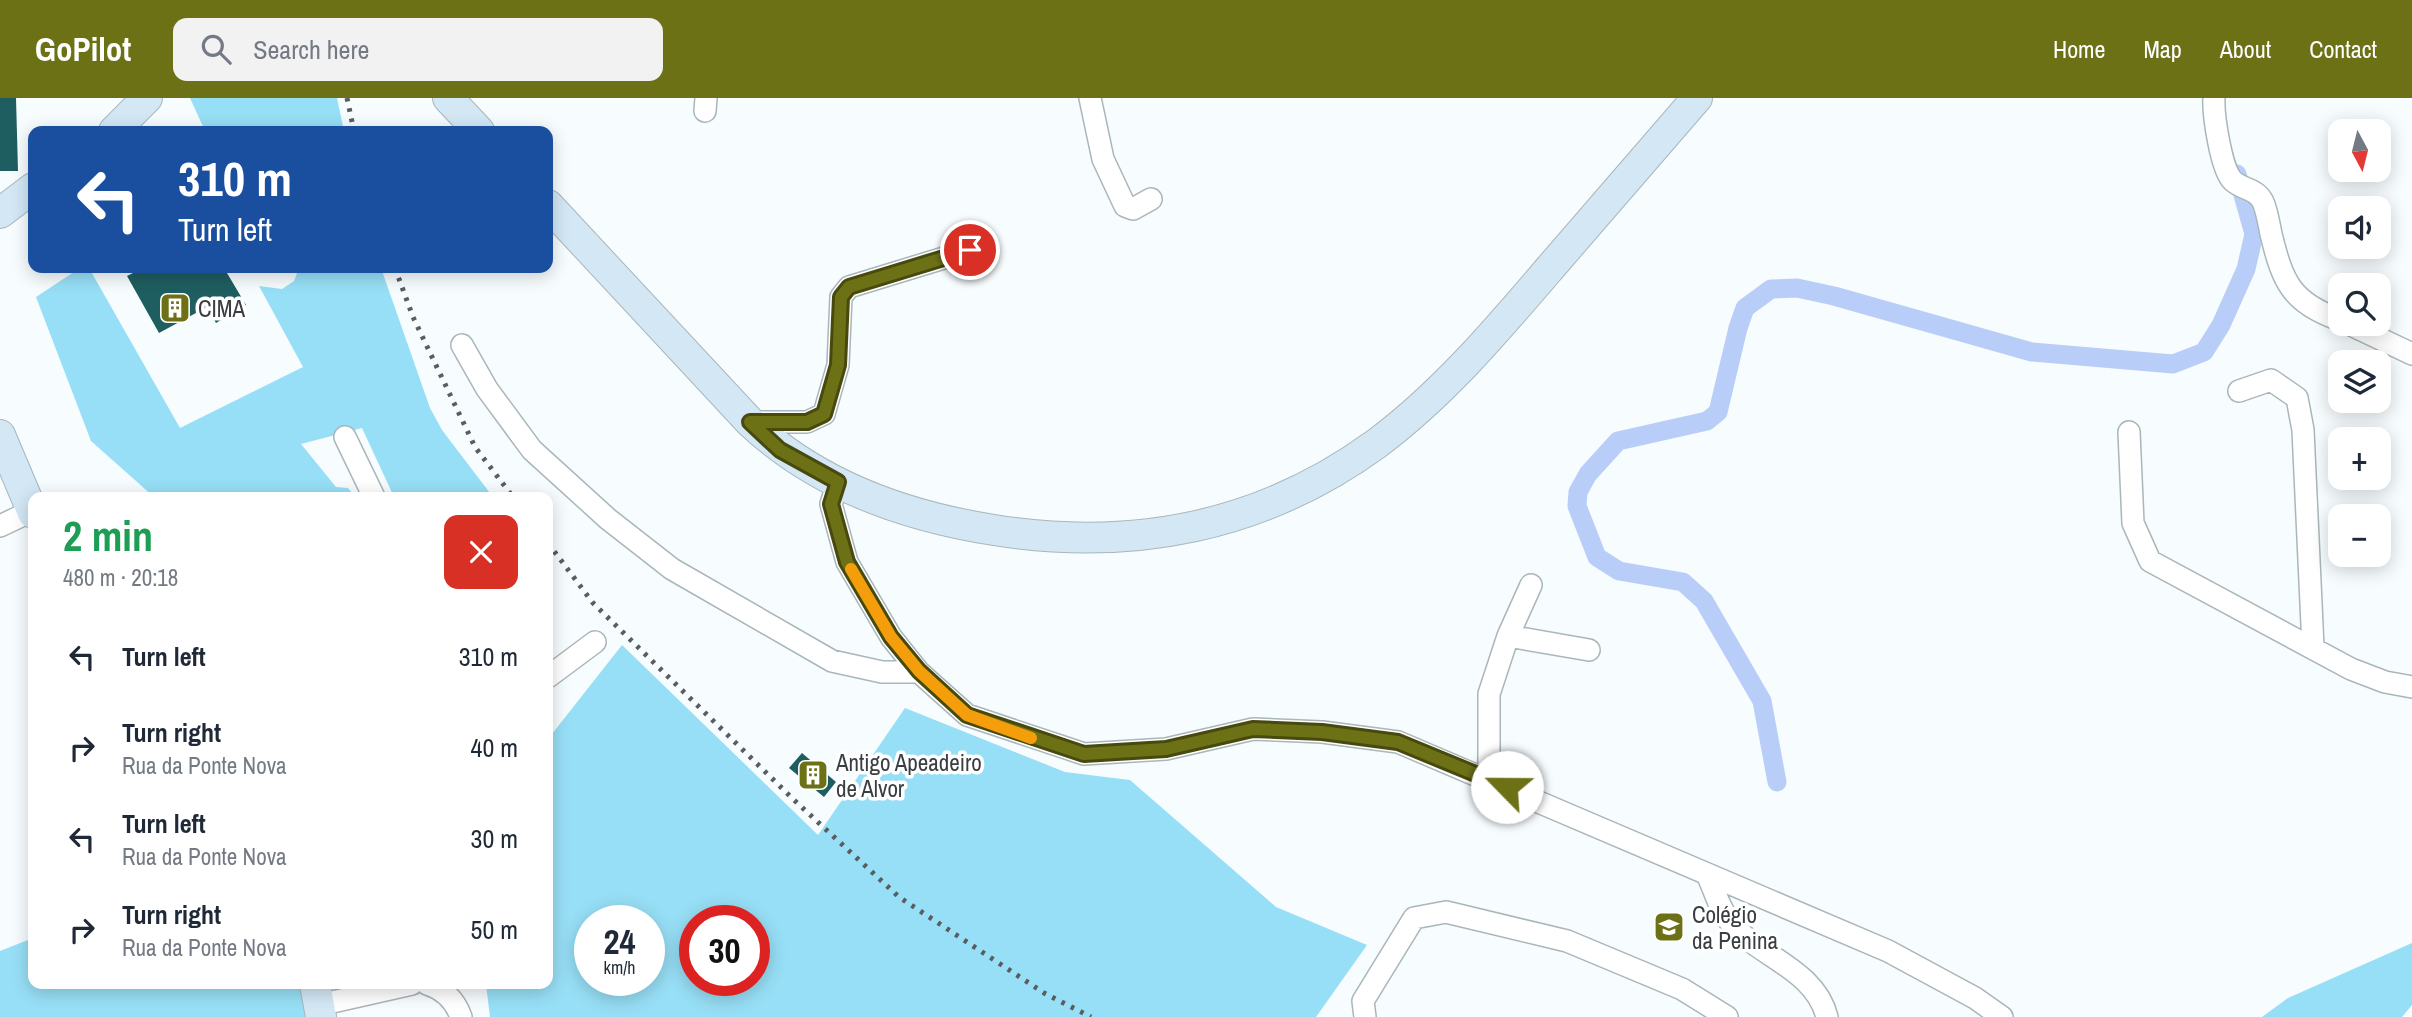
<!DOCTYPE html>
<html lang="en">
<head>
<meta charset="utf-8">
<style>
	:root { --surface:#fff; --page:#f2f2f3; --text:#1f2937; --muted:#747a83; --accent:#6d7116 }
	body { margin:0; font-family:"Archivo Narrow",sans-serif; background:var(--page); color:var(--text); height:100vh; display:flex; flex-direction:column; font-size:26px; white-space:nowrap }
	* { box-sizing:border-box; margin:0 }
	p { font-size:23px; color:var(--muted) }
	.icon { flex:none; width:38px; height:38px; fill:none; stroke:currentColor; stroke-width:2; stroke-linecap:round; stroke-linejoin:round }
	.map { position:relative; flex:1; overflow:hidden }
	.side { position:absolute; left:28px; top:394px; width:525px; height:497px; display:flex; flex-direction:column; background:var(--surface); border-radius:14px; box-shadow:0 4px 18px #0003 }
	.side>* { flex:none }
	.guide { position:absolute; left:28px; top:28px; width:525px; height:147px; border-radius:14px; box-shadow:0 4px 18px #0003; background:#1a4fa0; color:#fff; overflow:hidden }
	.needle { width:46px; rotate:173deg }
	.tools { position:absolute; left:2328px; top:21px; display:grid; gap:14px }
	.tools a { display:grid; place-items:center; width:63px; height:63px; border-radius:14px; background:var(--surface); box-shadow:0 4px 18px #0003; font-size:35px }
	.speed { position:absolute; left:574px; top:807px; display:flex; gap:14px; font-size:35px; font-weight:700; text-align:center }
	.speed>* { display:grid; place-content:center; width:91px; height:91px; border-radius:50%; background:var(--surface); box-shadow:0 4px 18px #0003; line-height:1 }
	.speed small { font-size:18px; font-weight:400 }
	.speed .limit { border:10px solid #d22; background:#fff; color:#111 }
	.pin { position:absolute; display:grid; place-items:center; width:60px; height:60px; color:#fff; margin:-30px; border:4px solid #fff; border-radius:50%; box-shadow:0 2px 7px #0007 }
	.me { position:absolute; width:77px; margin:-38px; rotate:293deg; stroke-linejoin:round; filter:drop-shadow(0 0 5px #0008) }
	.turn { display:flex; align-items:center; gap:24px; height:147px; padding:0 35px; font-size:32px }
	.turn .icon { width:91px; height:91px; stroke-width:2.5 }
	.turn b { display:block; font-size:49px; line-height:60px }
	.round { display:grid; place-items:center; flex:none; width:74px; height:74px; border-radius:14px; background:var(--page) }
	.head { display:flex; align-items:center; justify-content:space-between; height:119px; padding:0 35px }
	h1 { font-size:42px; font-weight:800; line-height:52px; color:#1e9e55 }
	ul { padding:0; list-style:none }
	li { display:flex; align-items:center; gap:21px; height:91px; padding:0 35px }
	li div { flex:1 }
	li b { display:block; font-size:26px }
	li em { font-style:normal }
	header { display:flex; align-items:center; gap:42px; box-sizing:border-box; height:98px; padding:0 35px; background:var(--accent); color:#fff }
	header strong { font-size:33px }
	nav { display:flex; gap:38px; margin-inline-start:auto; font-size:24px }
	.search { width:490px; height:63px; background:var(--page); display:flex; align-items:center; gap:18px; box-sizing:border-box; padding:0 24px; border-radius:14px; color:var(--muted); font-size:26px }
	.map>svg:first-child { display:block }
	.green { fill:#97dff6; fill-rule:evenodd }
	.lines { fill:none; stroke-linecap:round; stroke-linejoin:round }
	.canal { stroke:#b8cef8; stroke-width:19 }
	.building { fill:#1e5e60 }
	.street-casing { stroke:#a9b6ba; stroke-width:24 }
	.secondary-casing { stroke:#a9b6ba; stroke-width:32 }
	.street { stroke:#fff; stroke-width:21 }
	.secondary { stroke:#d3e7f5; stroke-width:30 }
	.rail { stroke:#585d5f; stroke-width:5; stroke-dasharray:3.5 7; stroke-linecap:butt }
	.route-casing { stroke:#47490e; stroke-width:18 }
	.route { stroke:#6d7116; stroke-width:12 }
	.slow { stroke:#f59e0b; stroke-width:12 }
	.labels { text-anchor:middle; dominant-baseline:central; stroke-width:7; stroke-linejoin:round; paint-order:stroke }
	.poi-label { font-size:23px; fill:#393e40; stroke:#fff; text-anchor:start }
</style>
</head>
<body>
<header>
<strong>GoPilot</strong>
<div class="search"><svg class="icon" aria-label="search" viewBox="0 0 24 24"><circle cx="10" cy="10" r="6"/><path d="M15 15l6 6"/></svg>Search here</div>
<nav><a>Home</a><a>Map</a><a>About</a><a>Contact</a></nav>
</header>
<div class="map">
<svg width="2412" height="919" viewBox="0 0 2412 919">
	<rect width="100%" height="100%" fill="#f7fcfe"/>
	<path class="green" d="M190,0h147l7,33h-139z
		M80,170h9l91,160 123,-61 -44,-81 23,3 12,-8 5,-13h82l49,140 12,22 51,67h-99l-32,-69 -61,16 35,43 12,1 7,9h-201l-63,-56 -55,-144z
		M622,547l196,190 87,-127 160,64 65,8 146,127 91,38 -51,72h-826l-4,-33h62v-245zM590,822h59v60h-59zM695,822h59v60h-59z
		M33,840v46h269l5,33h-307v-66z
		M2412,845v62l-10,12h-140l26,-19z"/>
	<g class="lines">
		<path class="canal" d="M1777,684l-15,-81 -58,-100 -21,-19 -64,-11 -22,-14 -20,-51 1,-14 10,-18 30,-33 89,-20 11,-9 20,-84 7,-20 26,-19 26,-1 37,8 198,56 141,12 31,-12 17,-27 25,-56 8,-35 -17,-60"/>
	</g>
	<path class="building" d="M0,0h16l2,73h-18z
		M143,170h81l22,37 -30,18 -9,-16 -48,26 -32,-57z
		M802,655l34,29 -12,15 -35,-29z"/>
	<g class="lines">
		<g class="street-casing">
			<path id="street" d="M1090,0l13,61 22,47 8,3 18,-10
				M2214,0c-1,16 7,72 19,83 10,9 23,7 30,21 4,9 6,22 8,32 12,49 20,68 69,86
				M705,13l1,-13
				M2349,226l63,30
				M462,247l25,44 45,61 76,69 64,50 160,92 50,11h37
				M2239,293l32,-11 26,18 6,32 10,217
				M750,324h57l17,-8 14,-49 3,-68 8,-10 121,-37
				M2129,334l4,91 17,38 201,108 34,13 27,5
				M345,339l29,60
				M838,384l-7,22 16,58 44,75 28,35 48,43 117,39 82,-5 87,-20 69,3 76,10 490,209 87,47 27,19
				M0,428l19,-9 10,-9
				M1508,538l23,-51
				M548,579l47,-35
				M1489,681v-85l19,-58 81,14
				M1707,776c7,15 13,37 24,49 28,34 84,46 96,94
				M427,886c16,5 28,16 34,33
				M319,907l93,-21
				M1365,919l-2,-16 51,-83 32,-6 121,29 115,48 45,28"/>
		</g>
		<g class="secondary-casing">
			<path id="secondary" d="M448,0l31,33
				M114,33l33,-33
				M548,107l202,217c67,63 154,94 244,108 138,22 268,-3 382,-86 66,-49 121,-114 174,-176 49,-57 98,-113 147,-170
				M0,115l33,-25
				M0,337l33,78
				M315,886l6,33"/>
		</g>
		<use href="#street" class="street"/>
		<use href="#secondary" class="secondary"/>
		<path class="rail" d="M347,0l7,33
			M395,170l18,49 62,130 38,50
			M548,445l45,60 201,197 105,97 145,96 47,24"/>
	</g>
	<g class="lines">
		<g class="route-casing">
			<path id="route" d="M970,152l-121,37 -8,10 -3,68 -14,49 -17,8h-57l30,28 58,32 -7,22 16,58 44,75 28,34 48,44 117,39 82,-5 87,-20 69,3 76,10 109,45"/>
		</g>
		<use href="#route" class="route"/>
		<path class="slow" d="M851,471l40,68 28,34 48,44 64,23"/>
	</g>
	<defs>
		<g id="building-square" transform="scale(1.575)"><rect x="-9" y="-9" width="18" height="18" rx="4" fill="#6d7116" stroke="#fff"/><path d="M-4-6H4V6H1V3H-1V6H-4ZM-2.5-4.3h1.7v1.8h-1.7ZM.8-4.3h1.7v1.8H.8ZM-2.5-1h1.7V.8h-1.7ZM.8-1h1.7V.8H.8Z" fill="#fff"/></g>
		<g id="school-square" transform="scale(1.575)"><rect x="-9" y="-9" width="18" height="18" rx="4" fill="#6d7116" stroke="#fff"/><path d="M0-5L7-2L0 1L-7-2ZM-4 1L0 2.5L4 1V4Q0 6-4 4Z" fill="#fff"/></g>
	</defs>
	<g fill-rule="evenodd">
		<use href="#building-square" x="175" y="210"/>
		<use href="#building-square" x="813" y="677"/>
		<use href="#school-square" x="1669" y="829"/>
	</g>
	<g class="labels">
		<g class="poi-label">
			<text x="198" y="210">CIMA</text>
			<text x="836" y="664">Antigo Apeadeiro<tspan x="836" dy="26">de Alvor</tspan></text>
			<text x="1692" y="816">Colégio<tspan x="1692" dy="26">da Penina</tspan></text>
		</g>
	</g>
</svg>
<div class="tools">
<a><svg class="needle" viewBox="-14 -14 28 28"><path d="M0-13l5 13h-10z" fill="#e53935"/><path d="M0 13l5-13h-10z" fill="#747a83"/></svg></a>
<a><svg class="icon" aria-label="sound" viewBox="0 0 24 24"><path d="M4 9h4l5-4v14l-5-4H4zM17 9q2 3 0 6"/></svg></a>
<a><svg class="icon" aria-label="search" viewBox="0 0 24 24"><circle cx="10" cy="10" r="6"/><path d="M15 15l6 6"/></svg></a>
<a><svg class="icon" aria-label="layers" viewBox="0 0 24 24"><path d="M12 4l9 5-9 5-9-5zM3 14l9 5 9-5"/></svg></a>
<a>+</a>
<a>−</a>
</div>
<div class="speed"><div>24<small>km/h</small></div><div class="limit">30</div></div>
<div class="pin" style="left:970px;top:152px;background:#d93025"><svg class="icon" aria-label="arrive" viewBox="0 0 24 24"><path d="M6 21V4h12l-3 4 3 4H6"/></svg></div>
<svg class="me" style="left:1507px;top:689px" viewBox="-20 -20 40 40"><circle r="19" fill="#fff"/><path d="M0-13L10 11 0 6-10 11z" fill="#6d7116"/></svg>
<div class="guide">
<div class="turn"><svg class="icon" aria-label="left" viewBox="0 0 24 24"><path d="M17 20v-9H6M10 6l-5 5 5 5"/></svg><div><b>310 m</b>Turn left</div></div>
</div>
<section class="side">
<div class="head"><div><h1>2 min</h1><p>480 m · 20:18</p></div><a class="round" style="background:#d93025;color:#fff"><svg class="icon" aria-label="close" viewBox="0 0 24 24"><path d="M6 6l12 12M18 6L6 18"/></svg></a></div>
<ul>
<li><svg class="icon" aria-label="left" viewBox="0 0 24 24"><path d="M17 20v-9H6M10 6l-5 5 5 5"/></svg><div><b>Turn left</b></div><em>310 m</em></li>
<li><svg class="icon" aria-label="right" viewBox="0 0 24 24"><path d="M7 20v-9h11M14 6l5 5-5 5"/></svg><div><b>Turn right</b><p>Rua da Ponte Nova</p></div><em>40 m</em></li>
<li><svg class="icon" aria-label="left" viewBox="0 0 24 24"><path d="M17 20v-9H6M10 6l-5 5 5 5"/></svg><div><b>Turn left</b><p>Rua da Ponte Nova</p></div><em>30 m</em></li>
<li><svg class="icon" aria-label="right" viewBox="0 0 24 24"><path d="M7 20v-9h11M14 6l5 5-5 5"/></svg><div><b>Turn right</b><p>Rua da Ponte Nova</p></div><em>50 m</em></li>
</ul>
</section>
</div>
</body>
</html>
